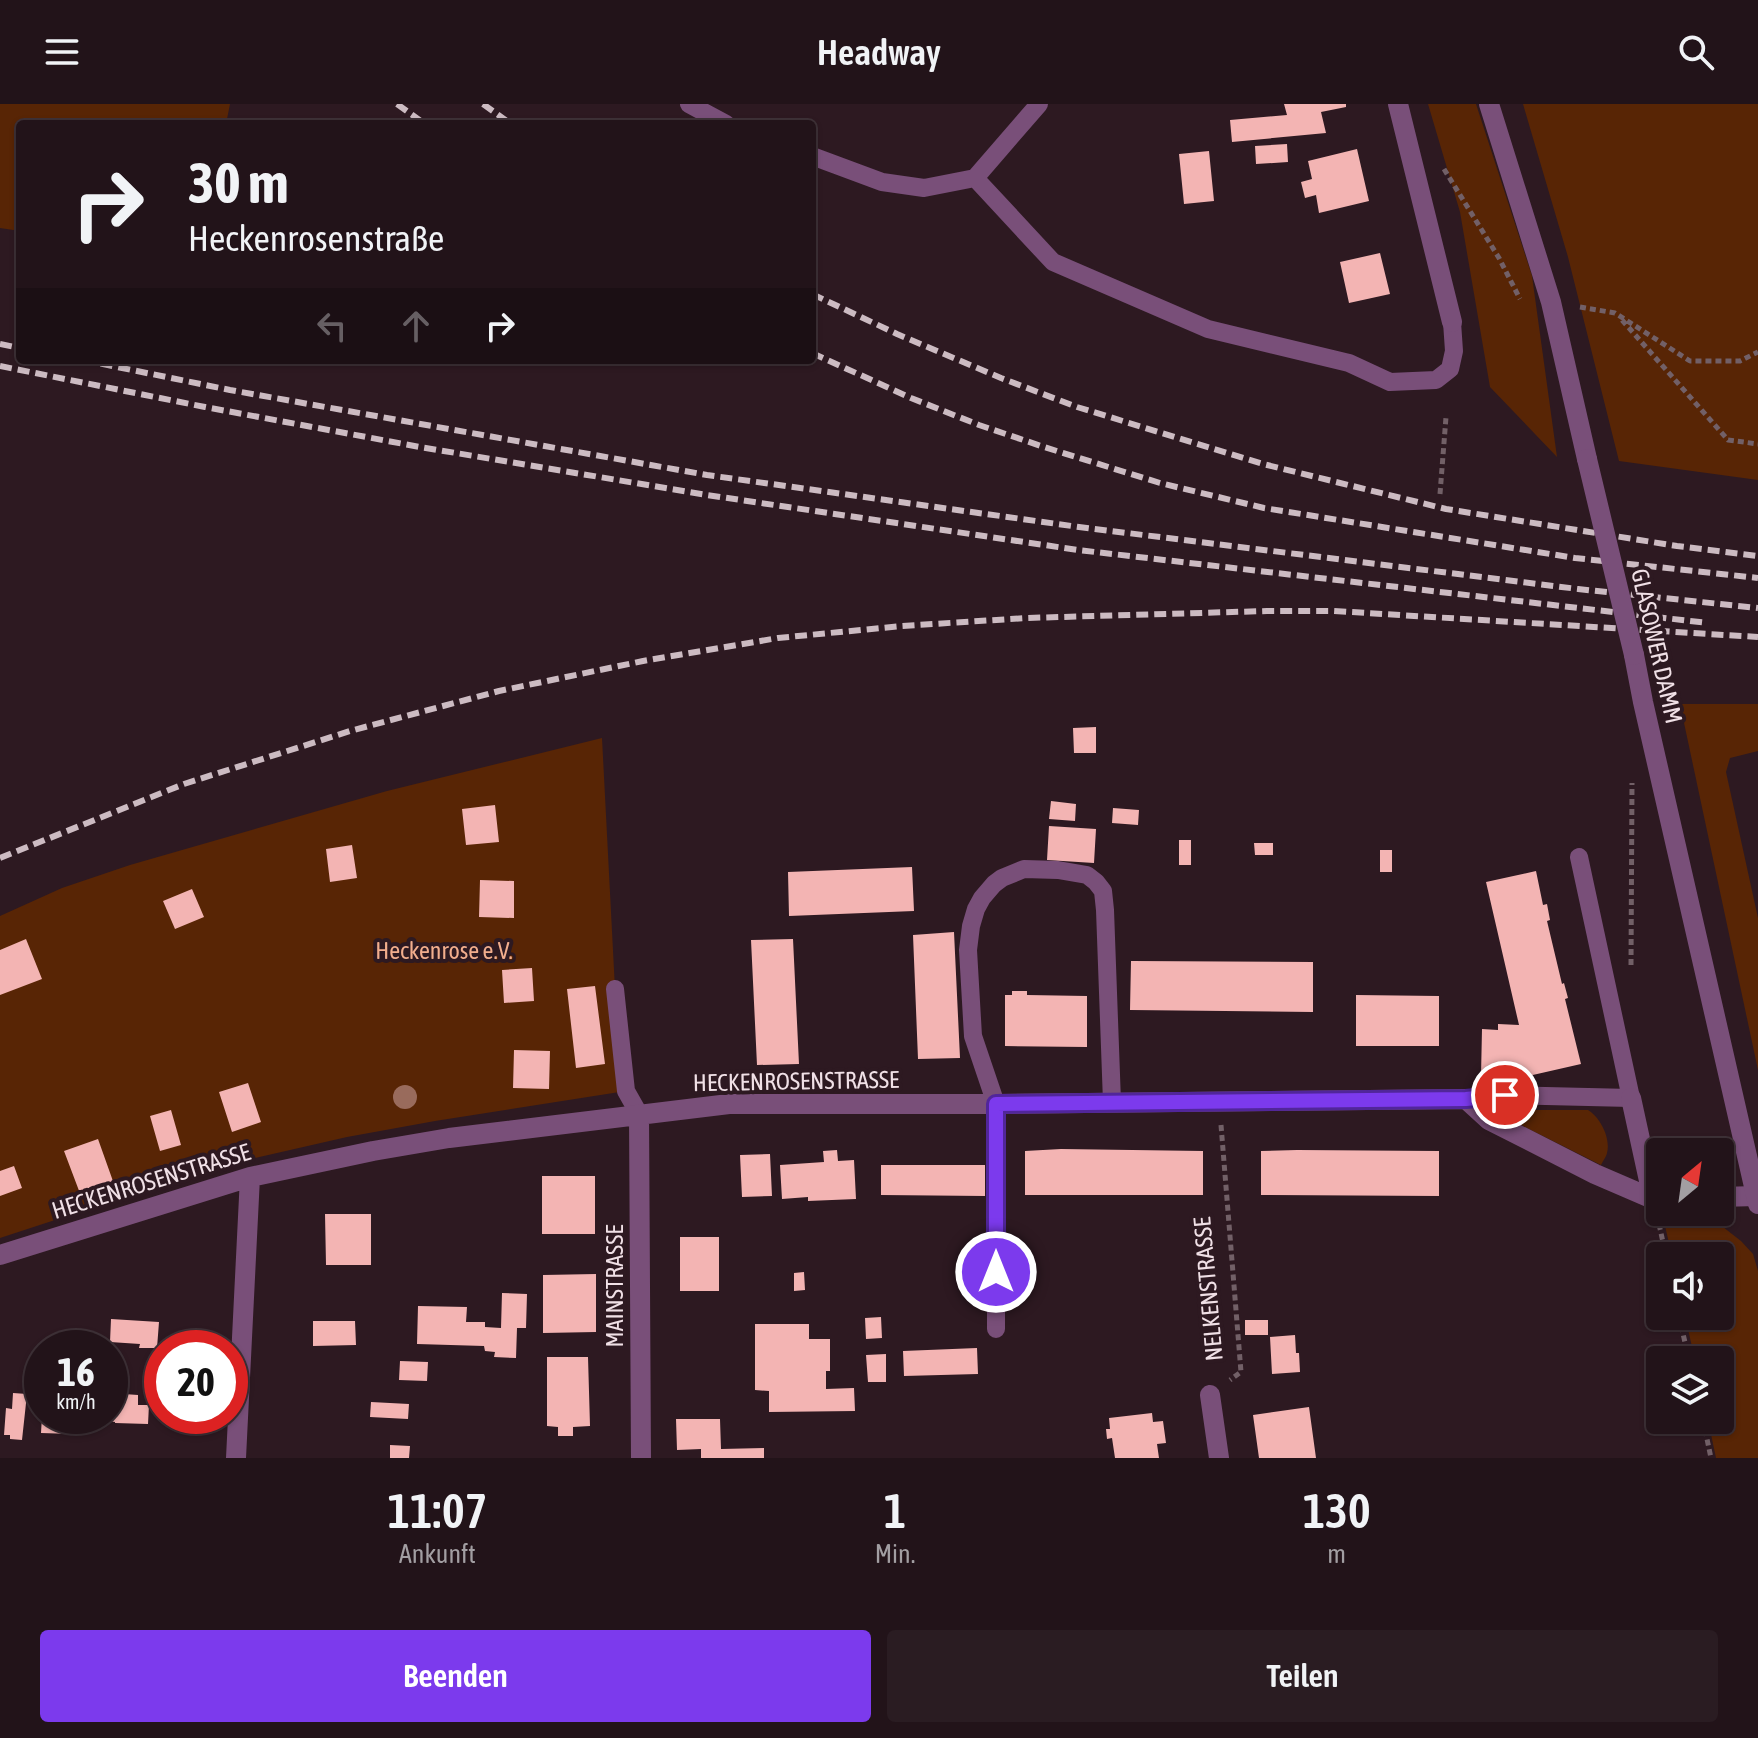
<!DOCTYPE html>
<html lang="de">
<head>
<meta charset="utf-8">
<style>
	:root { --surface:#221319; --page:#2a1c22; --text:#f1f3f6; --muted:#a29ea2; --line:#3f3238; --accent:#7c3aed }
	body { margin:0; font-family:"Asap Condensed",sans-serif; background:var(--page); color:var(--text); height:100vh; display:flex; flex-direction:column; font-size:30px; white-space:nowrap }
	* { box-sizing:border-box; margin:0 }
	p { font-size:26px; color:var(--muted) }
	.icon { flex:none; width:44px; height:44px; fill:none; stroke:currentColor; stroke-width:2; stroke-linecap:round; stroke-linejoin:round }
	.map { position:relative; height:1354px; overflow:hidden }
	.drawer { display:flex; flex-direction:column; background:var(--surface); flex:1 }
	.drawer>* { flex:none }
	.guide { position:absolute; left:16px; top:16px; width:800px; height:244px; border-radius:8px; box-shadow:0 2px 6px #0004,0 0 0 2px var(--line); background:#221319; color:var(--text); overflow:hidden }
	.needle { width:52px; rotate:29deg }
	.controls { position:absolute; left:1646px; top:1034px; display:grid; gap:16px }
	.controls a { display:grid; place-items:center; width:88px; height:88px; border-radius:8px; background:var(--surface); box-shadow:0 2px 6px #0004,0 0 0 2px var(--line); font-size:40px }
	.speed { position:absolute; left:24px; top:1226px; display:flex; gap:16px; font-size:40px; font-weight:700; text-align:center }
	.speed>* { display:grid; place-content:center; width:104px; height:104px; border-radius:50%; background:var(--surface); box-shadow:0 2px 6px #0004,0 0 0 2px var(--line); line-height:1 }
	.speed small { font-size:20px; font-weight:400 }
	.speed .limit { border:12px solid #d22; background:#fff; color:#111 }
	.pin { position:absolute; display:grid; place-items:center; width:68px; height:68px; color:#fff; margin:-34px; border:4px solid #fff; border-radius:50%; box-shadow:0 2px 8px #0007 }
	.me { position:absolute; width:88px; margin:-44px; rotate:0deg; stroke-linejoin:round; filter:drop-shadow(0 0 6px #0008) }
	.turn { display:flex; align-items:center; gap:28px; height:168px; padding:0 40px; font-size:36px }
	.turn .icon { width:104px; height:104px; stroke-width:2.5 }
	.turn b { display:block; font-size:56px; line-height:68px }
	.lanes { display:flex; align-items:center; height:76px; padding:0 40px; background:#0003; justify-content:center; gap:40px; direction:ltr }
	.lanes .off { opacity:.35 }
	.eta { display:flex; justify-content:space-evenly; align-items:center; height:136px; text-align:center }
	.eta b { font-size:48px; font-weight:600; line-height:56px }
	.primary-button { display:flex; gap:16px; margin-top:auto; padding:16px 40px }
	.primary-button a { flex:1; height:92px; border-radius:8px; background:var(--accent); color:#fff; font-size:32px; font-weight:600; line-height:92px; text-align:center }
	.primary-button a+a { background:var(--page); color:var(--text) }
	header { display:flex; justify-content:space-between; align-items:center; height:104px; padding:0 40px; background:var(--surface); font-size:36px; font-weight:600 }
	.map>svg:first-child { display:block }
	.green { fill:#582505 }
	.building { fill:#f3b4b3 }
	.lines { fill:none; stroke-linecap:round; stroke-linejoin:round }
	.path { stroke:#726067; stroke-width:5; stroke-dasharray:6 4; stroke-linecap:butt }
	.service { stroke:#794f79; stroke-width:18 }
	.minor { stroke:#794f79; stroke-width:20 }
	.tertiary { stroke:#794f79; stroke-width:20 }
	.rail { stroke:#ccbbc2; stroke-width:6; stroke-dasharray:12 6; stroke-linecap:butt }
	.tertiary-bridge { stroke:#794f79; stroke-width:20 }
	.tree { fill:#996b5c }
	.route-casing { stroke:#51269a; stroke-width:20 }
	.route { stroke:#7c3aed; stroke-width:14 }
	.labels { text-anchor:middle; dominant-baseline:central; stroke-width:8; stroke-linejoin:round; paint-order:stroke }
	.street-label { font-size:24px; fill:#f0e0e6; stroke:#2d1921 }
	.park-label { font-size:24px; fill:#f2ae8d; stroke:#2d1921 }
</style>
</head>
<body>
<header><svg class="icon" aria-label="menu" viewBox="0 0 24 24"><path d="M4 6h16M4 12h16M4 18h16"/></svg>Headway<svg class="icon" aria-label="search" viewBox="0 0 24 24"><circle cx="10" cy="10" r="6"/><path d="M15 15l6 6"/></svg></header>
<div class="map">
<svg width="1758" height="1354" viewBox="0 0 1758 1354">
	<rect width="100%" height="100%" fill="#2d1921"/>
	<path class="green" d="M0,0h230l-4,20h-206v107l-20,-3z
		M1428,0h48l56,172 25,181 -67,-70 -30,-175z
		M1523,0h235v376l-139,-19 -51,-204z
		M1680,600h78v47l-28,7 -4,14 32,146v152z
		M602,634l13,251 11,102 -191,30 -88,16 -127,29 -220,72v-322l62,-28 68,-23 257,-74z
		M1499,1006h89c12,7 23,28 19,43 0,2 -5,10 -6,12l-96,-48z
		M1662,1109l33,3 28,11 18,14 12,13 5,17v187h-42l-8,-38h12v-60h-25l-10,-44h35v-60h-48z"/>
	<path class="building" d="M1284,0h62v3l-25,5 5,21 -94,9 -2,-22 57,-5z
		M1287,40l1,18 -32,2 -1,-18z
		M1357,45l12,52 -50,12 -3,-18 -11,3 -4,-16 11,-3 -4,-18z
		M1209,47l5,50 -30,3 -5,-50z
		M1380,149l10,41 -41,9 -9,-41z
		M1096,623v26h-22l-1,-25z
		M1051,697l25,3 -1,17 -26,-2z
		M495,701l4,37 -33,3 -4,-36z
		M1113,704l26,2 -1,15 -26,-2z
		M1049,722l47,3 -2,34 -47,-3z
		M1179,736h12v25h-12z
		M1254,739h19v12h-18z
		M352,741l5,33 -27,4 -4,-33z
		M1380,746h12v22h-12z
		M912,763l2,44 -125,5 -1,-44z
		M1536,767l7,34 4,-1 3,16 -3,1 15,63 2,-1 4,15 -3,1 16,65 -57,13 -43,-1 1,-47 16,1v-6l21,1 -33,-143z
		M480,776l34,1v37l-35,-1z
		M192,785l12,28 -29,12 -12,-28z
		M954,828l6,126 -42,1 -5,-124z
		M26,835l16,40 -42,16v-45z
		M793,835l6,125 -42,1 -6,-125z
		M1131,857l182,1v50l-183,-2z
		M532,864l2,33 -30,2 -2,-33z
		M595,882l10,78 -29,4 -9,-79z
		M1012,887h15v4l60,1v51l-82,-1v-51h7z
		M1356,891l83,1v50h-83z
		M514,946l36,1 -1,38 -36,-1z
		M248,979l13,39 -29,10 -13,-40z
		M171,1006l10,35 -21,6 -10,-35z
		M98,1035l16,45 -33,12 -17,-45z
		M1061,1045l142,2v44h-178v-44z
		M837,1046l1,11 16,-1 2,39 -48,2v-4l-26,2 -2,-34 44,-3 -1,-11z
		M1297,1046l142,1v45l-178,-1v-44z
		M770,1050l2,42 -30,1 -2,-42z
		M881,1061h104v31l-104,-1z
		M14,1062l8,22 -22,8v-25z
		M542,1072h53v58h-53z
		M325,1110h46v51h-45z
		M680,1133h39v54h-39z
		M804,1168l1,18 -11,1v-18z
		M596,1170v58l-53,1v-58z
		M502,1189l25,1 -1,34h-9l-1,30 -22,-1 1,-5 -10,-1 -1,-5 -67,-2 1,-38 49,1 -1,15h19v5l16,1z
		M881,1213l1,21 -16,1 -1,-21z
		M111,1215l48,3 -2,26h-18l1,-4 -30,-2z
		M1245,1216h23v15h-23z
		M313,1217h42l1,24 -43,1z
		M755,1220h54v15h21v32h-4v18l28,-1 1,23 -86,1v-21l-14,-1z
		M1295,1231l1,18h3l1,19 -28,2 -2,-37z
		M977,1244l1,26 -74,2 -1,-25z
		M886,1250v28h-18l-2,-27z
		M547,1253h41l2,69 -17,1v9h-15v-9l-11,-1z
		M400,1257l28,1 -1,19 -28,-1z
		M13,1289l14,1 -5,46 -12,-1v-4h-6l2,-27 6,1z
		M110,1289l28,2v10h11l-1,19 -33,-1v-1l-6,-1z
		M371,1298l38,2 -1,15 -38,-2z
		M1309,1303l7,51h-57l-6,-43z
		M1152,1309l1,9 10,-1 3,22 -9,1 2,14h-44l-3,-20 -5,1 -1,-10h4l-1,-11z
		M42,1312h31l-1,18 -31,-1z
		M676,1315h44l1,30 43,-1v10h-63v-9l-24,1z
		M390,1341l20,1 -1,12h-19z"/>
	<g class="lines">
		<path class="path" d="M1444,65l55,89 21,41
			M1580,203l35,6 75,48h50l18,-9
			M1622,216l106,120 30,4
			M1440,390l6,-77
			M1631,861l1,-182
			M1221,1021l20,247 -11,8
			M1659,1120l7,32
			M1679,1212l10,44
			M1703,1316l8,38"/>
		<path class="service" d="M689,0l37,20
			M812,52l70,26 42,6 51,-10 64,-74
			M975,74l78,84 155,67 141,34 41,19 46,-2 14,-11 4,-18 -2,-29
			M615,885l11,102 13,23
			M1466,995l39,-4 126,3 -52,-241
			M996,1225v-225l-23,-68 -5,-86 3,-24 5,-17 6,-11 12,-14 8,-6 22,-9 34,1 29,5 9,7 7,9 2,19 7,192"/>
		<path class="minor" d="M1398,0l54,218
			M1631,994l22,101
			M639,1010l2,344
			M1720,1093l36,-1
			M0,1151l250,-78 123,-26 76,-13 280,-34h267l470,-5 23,21 106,54 58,25h7
			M1210,1291l9,63
			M236,1354l14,-281"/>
		<path class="tertiary" d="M1489,0l62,198 36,157
			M1634,551l9,47 115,502"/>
		<path class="rail" d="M397,0l28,20
			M483,0l28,20
			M812,190l85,40 104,44 76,29 186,57 183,45 231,37 81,10
			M0,240l20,4
			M812,249l99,45 68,27 65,22 116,36 104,25 311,50 183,20
			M83,256l147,30 477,85 372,52 499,62 180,19
			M0,262l205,41 215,40 287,48 371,55 630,73
			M0,754l184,-74 166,-53 149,-40 144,-30 135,-23 124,-12 124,-8 241,-7h67l424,26"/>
		<path class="tertiary-bridge" d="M1587,355l47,196"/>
	</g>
	<circle class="tree" cx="405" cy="993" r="12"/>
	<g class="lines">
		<g class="route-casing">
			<path id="route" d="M996,1168v-168l470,-5 39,-4"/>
		</g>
		<use href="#route" class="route"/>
	</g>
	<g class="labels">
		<g class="street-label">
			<text transform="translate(1657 542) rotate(77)">GLASOWER DAMM</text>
			<text transform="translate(796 977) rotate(-1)">HECKENROSENSTRASSE</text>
			<text transform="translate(151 1077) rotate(-17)">HECKENROSENSTRASSE</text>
			<text transform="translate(614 1182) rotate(-90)">MAINSTRASSE</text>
			<text transform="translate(1208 1185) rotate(-95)">NELKENSTRASSE</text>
		</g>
		<g class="park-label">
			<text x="444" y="846">Heckenrose e.V.</text>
		</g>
	</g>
</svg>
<div class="controls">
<a><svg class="needle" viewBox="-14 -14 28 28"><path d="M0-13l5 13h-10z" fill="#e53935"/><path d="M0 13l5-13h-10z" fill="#a29ea2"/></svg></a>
<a><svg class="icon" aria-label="sound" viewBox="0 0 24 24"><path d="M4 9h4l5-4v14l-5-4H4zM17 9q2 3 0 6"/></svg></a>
<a><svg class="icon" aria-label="layers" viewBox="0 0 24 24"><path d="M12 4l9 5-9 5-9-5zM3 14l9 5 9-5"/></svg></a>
</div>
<div class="speed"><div>16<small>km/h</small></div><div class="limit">20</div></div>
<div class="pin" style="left:1505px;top:991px;background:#d93025"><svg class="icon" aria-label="arrive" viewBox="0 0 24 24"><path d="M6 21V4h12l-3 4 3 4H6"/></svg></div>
<svg class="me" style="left:996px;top:1168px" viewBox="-20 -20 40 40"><circle r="17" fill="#7c3aed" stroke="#fff" stroke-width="3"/><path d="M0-11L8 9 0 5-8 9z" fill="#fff"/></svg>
<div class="guide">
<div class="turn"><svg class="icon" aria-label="right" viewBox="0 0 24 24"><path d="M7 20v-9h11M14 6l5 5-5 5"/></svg><div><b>30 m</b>Heckenrosenstraße</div></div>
<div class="lanes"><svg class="icon off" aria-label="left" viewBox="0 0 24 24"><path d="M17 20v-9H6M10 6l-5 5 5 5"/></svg><svg class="icon off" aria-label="ahead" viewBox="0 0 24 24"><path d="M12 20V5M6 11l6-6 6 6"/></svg><svg class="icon" aria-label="right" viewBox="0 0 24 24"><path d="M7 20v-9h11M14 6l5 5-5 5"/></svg></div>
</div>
</div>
<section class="drawer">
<div class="eta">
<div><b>11:07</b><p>Ankunft</p></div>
<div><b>1</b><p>Min.</p></div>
<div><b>130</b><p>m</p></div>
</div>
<div class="primary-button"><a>Beenden</a><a>Teilen</a></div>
</section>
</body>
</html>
